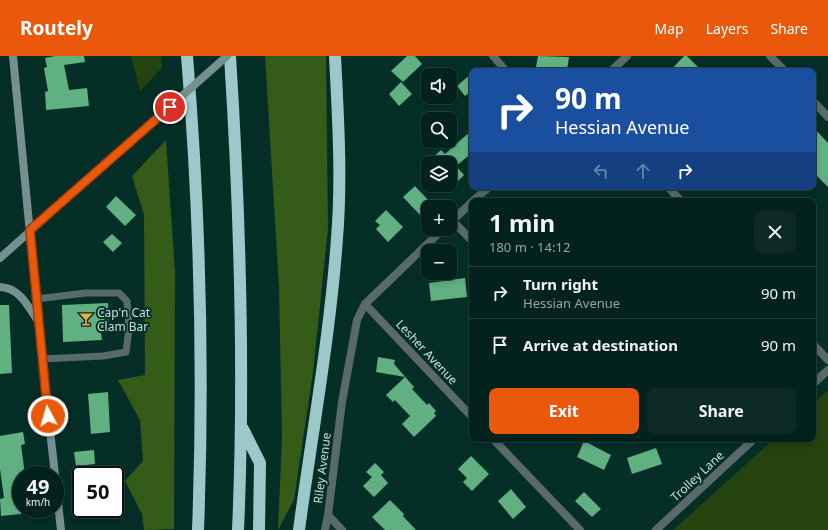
<!DOCTYPE html>
<html lang="en">
<head>
<meta charset="utf-8">
<style>
	:root { --surface:#04221d; --page:#0d2a26; --text:#f1f3f6; --muted:#97a4a4; --line:#253f3b; --accent:#ea580c }
	body { margin:0; font-family:"Noto Sans",sans-serif; background:var(--page); color:var(--text); height:100vh; display:flex; flex-direction:column; font-size:15px; white-space:nowrap }
	* { box-sizing:border-box; margin:0 }
	p { font-size:13px; color:var(--muted) }
	.icon { flex:none; width:22px; height:22px; fill:none; stroke:currentColor; stroke-width:2; stroke-linecap:round; stroke-linejoin:round }
	.map { position:relative; flex:1; overflow:hidden }
	.sheet { position:absolute; left:469px; top:142px; width:347px; height:244px; display:flex; flex-direction:column; background:var(--surface); border-radius:8px; box-shadow:0 2px 6px #0003,0 0 0 1px var(--line) }
	.sheet>* { flex:none }
	.guide { position:absolute; left:469px; top:12px; width:347px; height:122px; border-radius:8px; box-shadow:0 2px 6px #0003,0 0 0 1px var(--line); background:#1a4fa0; color:#fff; overflow:hidden }
	.buttons { position:absolute; left:421px; top:12px; display:grid; gap:8px }
	.buttons a { display:grid; place-items:center; width:36px; height:36px; border-radius:8px; background:var(--surface); box-shadow:0 2px 6px #0003,0 0 0 1px var(--line); font-size:20px }
	.speed { position:absolute; left:12px; top:410px; display:flex; gap:8px; font-size:20px; font-weight:700; text-align:center }
	.speed>* { display:grid; place-content:center; width:52px; height:52px; border-radius:50%; background:var(--surface); box-shadow:0 2px 6px #0003,0 0 0 1px var(--line); line-height:1 }
	.speed small { font-size:10px; font-weight:400 }
	.speed .limit { border:2px solid #111; border-radius:6px; background:#fff; color:#111 }
	.pin { position:absolute; display:grid; place-items:center; width:34px; height:34px; color:#fff; margin:-17px; border:2px solid #fff; border-radius:50%; box-shadow:0 1px 4px #0007 }
	.me { position:absolute; width:44px; margin:-22px; rotate:354deg; stroke-linejoin:round; filter:drop-shadow(0 0 3px #0008) }
	.turn { display:flex; align-items:center; gap:14px; height:84px; padding:0 20px; font-size:18px }
	.turn .icon { width:52px; height:52px; stroke-width:2.5 }
	.turn b { display:block; font-size:28px; line-height:34px }
	.lanes { display:flex; align-items:center; height:38px; padding:0 20px; background:#0003; justify-content:center; gap:20px; direction:ltr }
	.lanes .off { opacity:.35 }
	.round { display:grid; place-items:center; flex:none; width:42px; height:42px; border-radius:8px; background:var(--page) }
	.headline { display:flex; align-items:center; justify-content:space-between; height:68px; padding:0 20px }
	h1 { font-size:24px; font-weight:700; line-height:30px }
	.cta { display:flex; gap:8px; margin-top:auto; padding:8px 20px }
	.cta a { flex:1; height:46px; border-radius:8px; background:var(--accent); color:#fff; font-size:16px; font-weight:700; line-height:46px; text-align:center }
	.cta a+a { background:var(--page); color:var(--text) }
	ul { padding:0; list-style:none }
	li { display:flex; align-items:center; gap:12px; height:52px; padding:0 20px; border-top:1px solid var(--line) }
	li div { flex:1 }
	li b { display:block; font-size:15px }
	li em { font-style:normal }
	header { display:flex; align-items:center; gap:24px; box-sizing:border-box; height:56px; padding:0 20px; background:var(--accent); color:#fff }
	header strong { font-size:19px }
	nav { display:flex; gap:22px; margin-inline-start:auto; font-size:14px }
	.map>svg:first-child { display:block }
	.green { fill:#24430e }
	.forest { fill:#345b18 }
	.building { fill:#60b082 }
	.lines { fill:none; stroke-linecap:round; stroke-linejoin:round }
	.lane { stroke:#596a6b; stroke-width:7 }
	.street { stroke:#596a6b; stroke-width:8 }
	.secondary { stroke:#759091; stroke-width:8 }
	.highway { stroke:#9dc8ca; stroke-width:12 }
	.secondary-bridge { stroke:#759091; stroke-width:8 }
	.route-casing { stroke:#983908; stroke-width:10 }
	.route { stroke:#ea580c; stroke-width:7 }
	.labels { text-anchor:middle; dominant-baseline:central; stroke-width:4; stroke-linejoin:round; paint-order:stroke }
	.poi-label { font-size:12px; fill:#cadfd9; stroke:#052e27; text-anchor:start }
	.street-label { font-size:12px; fill:#cadfd9; stroke:#052e27 }
</style>
</head>
<body>
<header>
<strong>Routely</strong>
<nav><a>Map</a><a>Layers</a><a>Share</a></nav>
</header>
<div class="map">
<svg width="828" height="474" viewBox="0 0 828 474">
	<rect width="100%" height="100%" fill="#052e27"/>
	<path class="green" d="M131,0h30l1,12 -22,23z
		M828,334v140h-155l101,-91h39v-35z"/>
	<path class="forest" d="M265,0h61l2,172 -15,144 -19,128 -16,30 4,-92 -3,-151z
		M166,84l9,132 -1,257 -30,1 -2,-16 -17,-33 18,-20 -3,-41 -22,-40 27,-5 -1,-160 -12,-39z"/>
	<path class="building" d="M55,0h29l1,6 -21,3 5,25 18,-2 2,18 -43,4 -1,-18 3,-1 -4,-23 3,-1 -2,-9z
		M407,0h8l7,8 -19,18 -12,-11z
		M538,0l31,1 -2,13 -7,-2v3h-6l-18,-4z
		M684,0h3l15,15h-32z
		M472,17v18l-7,5 -8,-10z
		M401,26l11,12 -13,12 -10,-12z
		M813,71l15,16v44l-15,-15z
		M472,74v23l-16,13 8,9 -14,14v-26h-23l14,-13 4,4z
		M415,130l18,19 -5,2v2l-7,7 -18,-19z
		M116,140l20,19 -11,11 -19,-19z
		M386,154l17,17 -15,15 -12,-13 4,-4 -5,-4z
		M112,178l10,9 -9,9 -10,-10z
		M465,222l2,19 -36,4 -2,-18z
		M108,247l1,29 -8,1 1,7 -39,2 -1,-37z
		M0,249h9l3,68 -12,1z
		M378,301l17,3 -1,4 20,23 -2,2 15,16 2,-2 7,8 -2,2 2,3 -22,21 -12,-13 8,-8 -15,-16 -2,2 -7,-7 19,-18 -29,-5z
		M108,336l2,40 -19,2 -3,-40z
		M23,376l2,12 -4,1 4,30h-4v39l-20,2 -1,-17 4,-1 -4,-29v-33z
		M584,385l27,14 -7,15 -27,-13z
		M656,392l6,16 -30,10 -5,-16z
		M94,394l1,14 -19,2 -2,-14z
		M471,400l18,18 -17,17 -9,-9 4,-4 -9,-9z
		M375,407l9,9 -3,3 7,8 -14,14 -11,-11 9,-9 -6,-5z
		M511,433l15,18 -13,12 -15,-18z
		M584,436l17,17 -9,8 -17,-16z
		M390,444l14,14 -1,2 13,14h-31l-13,-13z"/>
	<g class="lines">
		<path class="lane" d="M36,243l50,-6h33l8,8 2,27 -3,24 -23,4 -61,3"/>
		<path class="street" d="M493,0l13,15
			M770,0l15,15
			M611,15l16,-15
			M813,45l15,16
			M668,131l13,14
			M473,145l16,-14
			M452,164l20,21
			M450,167l22,-21
			M365,248l107,113
			M813,288l15,16
			M813,328l15,-14
			M493,383l87,91
			M325,474l3,-15
			M342,474l-14,-15 14,-113 15,-82 8,-16 78,-75
			M656,474l98,-91"/>
		<path class="secondary" d="M13,0l29,303 13,116
			M0,202l112,-100
			M0,231c20,1 28,19 38,34
			M55,419l6,55"/>
		<path class="highway" d="M187,0c13,158 17,316 11,474
			M230,0c10,158 15,316 8,474
			M243,373l17,34 -1,67
			M299,474c13,-97 31,-194 38,-292 5,-60 1,-122 -2,-182"/>
		<path class="secondary-bridge" d="M112,102l115,-102"/>
	</g>
	<g class="lines">
		<g class="route-casing">
			<path id="route" d="M48,360l-18,-186 140,-123"/>
		</g>
		<use href="#route" class="route"/>
	</g>
	<defs>
		<g id="bar-bare" transform="scale(1.08)"><path d="M-6-5H6L.8 .8V4.5H3.5V6h-7V4.5H-.8V.8Z" fill="#f2a541" stroke="#052e27" stroke-width="2.5" paint-order="stroke"/></g>
	</defs>
	<g fill-rule="evenodd">
		<use href="#bar-bare" x="86" y="263"/>
	</g>
	<g class="labels">
		<g class="poi-label">
			<text x="97" y="256">Cap'n Cat<tspan x="97" dy="14">Clam Bar</tspan></text>
		</g>
		<g class="street-label">
			<text transform="translate(427 296) rotate(47)">Lesher Avenue</text>
			<text transform="translate(322 412) rotate(-83)">Riley Avenue</text>
			<text transform="translate(697 420) rotate(-43)">Trolley Lane</text>
		</g>
	</g>
</svg>
<div class="buttons">
<a><svg class="icon" aria-label="sound" viewBox="0 0 24 24"><path d="M4 9h4l5-4v14l-5-4H4zM17 9q2 3 0 6"/></svg></a>
<a><svg class="icon" aria-label="search" viewBox="0 0 24 24"><circle cx="10" cy="10" r="6"/><path d="M15 15l6 6"/></svg></a>
<a><svg class="icon" aria-label="layers" viewBox="0 0 24 24"><path d="M12 4l9 5-9 5-9-5zM3 14l9 5 9-5"/></svg></a>
<a>+</a>
<a>−</a>
</div>
<div class="speed"><div>49<small>km/h</small></div><div class="limit">50</div></div>
<div class="pin" style="left:170px;top:51px;background:#d93025"><svg class="icon" aria-label="arrive" viewBox="0 0 24 24"><path d="M6 21V4h12l-3 4 3 4H6"/></svg></div>
<svg class="me" style="left:48px;top:360px" viewBox="-20 -20 40 40"><circle r="17" fill="#ea580c" stroke="#fff" stroke-width="3"/><path d="M0-11L8 9 0 5-8 9z" fill="#fff"/></svg>
<div class="guide">
<div class="turn"><svg class="icon" aria-label="right" viewBox="0 0 24 24"><path d="M7 20v-9h11M14 6l5 5-5 5"/></svg><div><b>90 m</b>Hessian Avenue</div></div>
<div class="lanes"><svg class="icon off" aria-label="left" viewBox="0 0 24 24"><path d="M17 20v-9H6M10 6l-5 5 5 5"/></svg><svg class="icon off" aria-label="ahead" viewBox="0 0 24 24"><path d="M12 20V5M6 11l6-6 6 6"/></svg><svg class="icon" aria-label="right" viewBox="0 0 24 24"><path d="M7 20v-9h11M14 6l5 5-5 5"/></svg></div>
</div>
<section class="sheet">
<div class="headline"><div><h1>1 min</h1><p>180 m · 14:12</p></div><a class="round"><svg class="icon" aria-label="close" viewBox="0 0 24 24"><path d="M6 6l12 12M18 6L6 18"/></svg></a></div>
<ul>
<li><svg class="icon" aria-label="right" viewBox="0 0 24 24"><path d="M7 20v-9h11M14 6l5 5-5 5"/></svg><div><b>Turn right</b><p>Hessian Avenue</p></div><em>90 m</em></li>
<li><svg class="icon" aria-label="arrive" viewBox="0 0 24 24"><path d="M6 21V4h12l-3 4 3 4H6"/></svg><div><b>Arrive at destination</b></div><em>90 m</em></li>
</ul>
<div class="cta"><a>Exit</a><a>Share</a></div>
</section>
</div>
</body>
</html>
